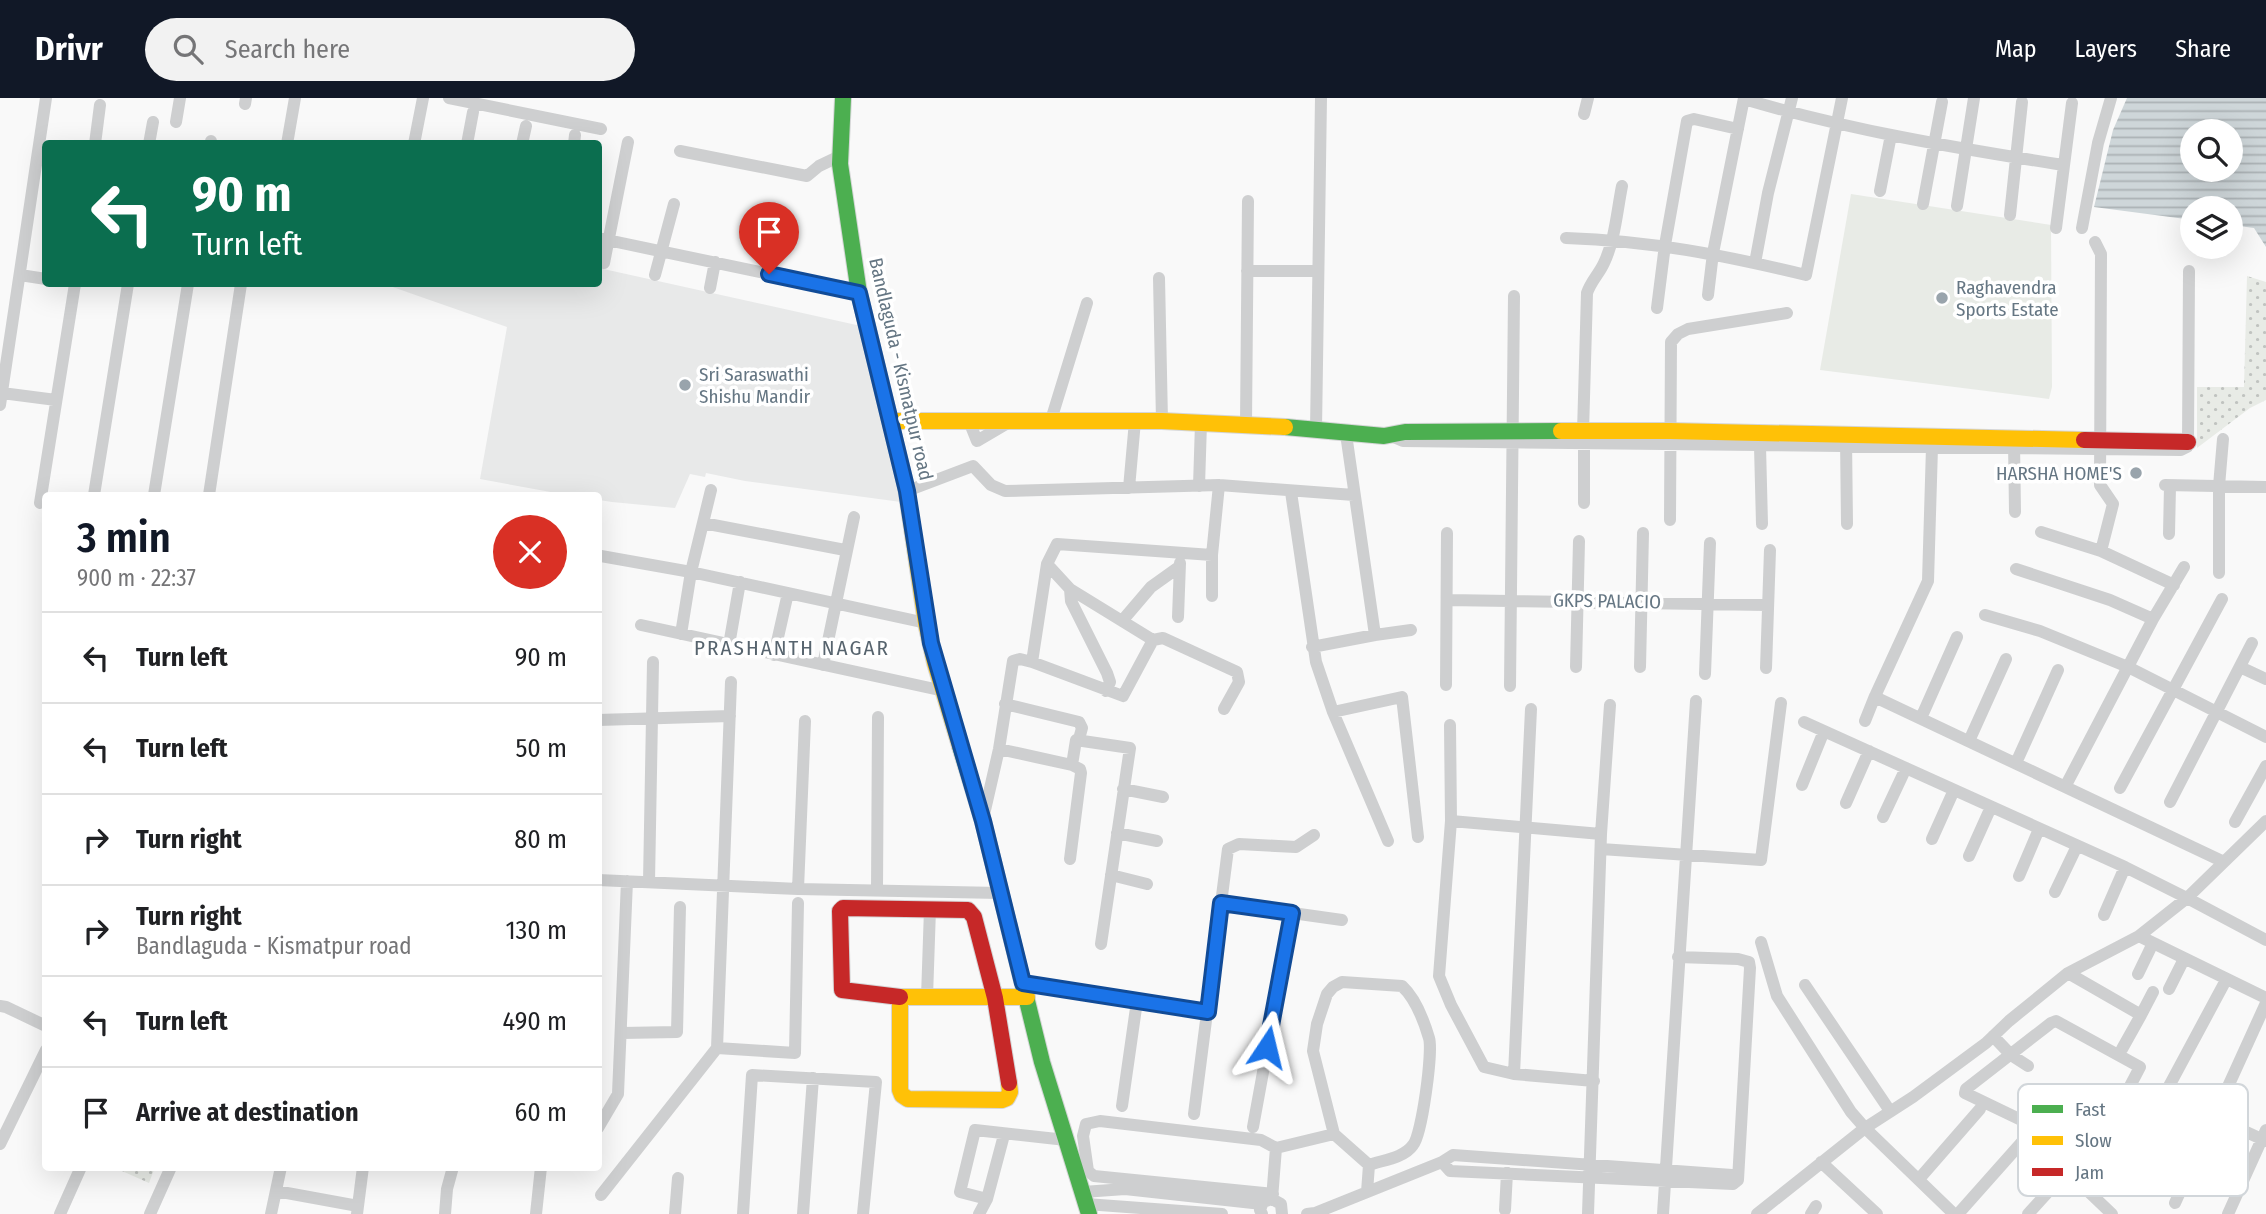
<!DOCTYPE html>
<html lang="en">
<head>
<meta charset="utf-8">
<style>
	:root { --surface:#fff; --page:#f2f2f2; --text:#202124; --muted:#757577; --line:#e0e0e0; --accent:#111827 }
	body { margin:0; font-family:"Fira Sans Condensed",sans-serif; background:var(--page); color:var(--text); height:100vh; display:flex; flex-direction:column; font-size:26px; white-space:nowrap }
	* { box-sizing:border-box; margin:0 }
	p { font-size:23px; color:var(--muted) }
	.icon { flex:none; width:38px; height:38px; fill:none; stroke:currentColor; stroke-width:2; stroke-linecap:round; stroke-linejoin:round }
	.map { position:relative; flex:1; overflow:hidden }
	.side { position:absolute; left:42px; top:394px; width:560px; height:679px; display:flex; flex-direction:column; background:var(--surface); border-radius:7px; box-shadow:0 7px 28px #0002 }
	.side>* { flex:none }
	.hud { position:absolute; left:42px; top:42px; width:560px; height:147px; border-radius:7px; box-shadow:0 7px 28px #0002; background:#0b6e4f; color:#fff; overflow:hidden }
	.fabs { position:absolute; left:2180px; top:21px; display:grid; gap:14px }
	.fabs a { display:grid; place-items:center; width:63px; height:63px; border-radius:50%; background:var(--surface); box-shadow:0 7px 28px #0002; font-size:35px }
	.pin { position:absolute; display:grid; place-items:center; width:60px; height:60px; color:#fff; margin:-72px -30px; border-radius:50% 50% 50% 0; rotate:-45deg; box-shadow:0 0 7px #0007 }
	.pin .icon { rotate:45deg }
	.me { position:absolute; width:77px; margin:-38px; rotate:10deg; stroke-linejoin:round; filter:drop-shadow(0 0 5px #0008) }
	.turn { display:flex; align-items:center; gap:24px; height:147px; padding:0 35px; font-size:32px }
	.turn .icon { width:91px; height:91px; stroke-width:2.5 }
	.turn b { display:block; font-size:49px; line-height:60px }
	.round { display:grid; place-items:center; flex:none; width:74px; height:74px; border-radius:37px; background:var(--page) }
	.headline { display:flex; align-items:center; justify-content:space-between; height:119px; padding:0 35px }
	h1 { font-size:42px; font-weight:600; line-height:52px; color:var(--accent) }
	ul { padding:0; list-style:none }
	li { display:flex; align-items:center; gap:21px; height:91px; padding:0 35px; border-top:2px solid var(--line) }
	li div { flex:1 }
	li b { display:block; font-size:26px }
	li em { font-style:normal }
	header { display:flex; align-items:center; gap:42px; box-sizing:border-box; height:98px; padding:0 35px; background:var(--accent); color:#fff }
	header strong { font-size:33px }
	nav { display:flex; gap:38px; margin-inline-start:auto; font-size:24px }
	.search { width:490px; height:63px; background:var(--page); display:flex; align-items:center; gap:18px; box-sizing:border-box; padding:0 24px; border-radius:38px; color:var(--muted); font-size:26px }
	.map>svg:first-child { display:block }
	.built { fill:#e8e9e9 }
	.green { fill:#e8ebe6 }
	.park { fill:url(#park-dots) }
	.water { fill:url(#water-rules); fill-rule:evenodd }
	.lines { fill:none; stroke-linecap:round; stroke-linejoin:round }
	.fast-casing { stroke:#d5d6d7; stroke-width:18 }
	.slow-casing { stroke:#d5d6d7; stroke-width:18 }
	.jam-casing { stroke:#d5d6d7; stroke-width:18 }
	.street { stroke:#cecfd0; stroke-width:12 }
	.fast { stroke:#4caf50; stroke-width:16 }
	.slow { stroke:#ffc107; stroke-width:16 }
	.jam { stroke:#c62828; stroke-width:16 }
	.route-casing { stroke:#114b97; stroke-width:18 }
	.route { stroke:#1a73e8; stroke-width:12 }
	.poi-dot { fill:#99a4ac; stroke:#fff; stroke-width:2.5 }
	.labels { text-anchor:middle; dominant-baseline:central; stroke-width:7; stroke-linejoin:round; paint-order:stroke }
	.poi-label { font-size:19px; fill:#657683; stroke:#fff; text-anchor:start }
	.street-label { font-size:19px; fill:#657683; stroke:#fff }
	.neighbourhood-label { font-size:21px; letter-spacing:2px; fill:#57646e; stroke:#fff }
	.key { fill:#fff; stroke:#d1d6da; stroke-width:2 }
	.key-label { font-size:19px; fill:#657683 }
</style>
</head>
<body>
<header>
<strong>Drivr</strong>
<div class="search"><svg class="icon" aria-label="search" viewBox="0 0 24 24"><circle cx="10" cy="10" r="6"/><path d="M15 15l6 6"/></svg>Search here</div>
<nav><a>Map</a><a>Layers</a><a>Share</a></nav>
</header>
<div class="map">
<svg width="2266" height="1116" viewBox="0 0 2266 1116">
	<defs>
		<pattern id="park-dots" width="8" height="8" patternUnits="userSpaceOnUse" patternTransform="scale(1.75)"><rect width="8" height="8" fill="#e8ebe6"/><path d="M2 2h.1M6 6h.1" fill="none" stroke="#c0c3c0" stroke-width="1.8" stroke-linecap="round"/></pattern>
		<pattern id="water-rules" width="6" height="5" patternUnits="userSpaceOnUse" patternTransform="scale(1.75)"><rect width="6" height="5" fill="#ced6d9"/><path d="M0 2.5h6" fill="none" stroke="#abb2b5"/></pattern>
	</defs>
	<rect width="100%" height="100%" fill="#f9f9f9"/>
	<path class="built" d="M599,170l262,58 40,176 -156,-21 -39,-8 -1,4 -15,-3 -15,34 -63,-6 -13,-2 -1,-5h-31l-87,-16 27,-152 -123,-43h214z"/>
	<path class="green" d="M1851,96l200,31 1,162 -3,12 -229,-29z"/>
	<path class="park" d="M2247,178l19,6v118l-16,8 -53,40v-61h47z
		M113,1069h42l-6,16z"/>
	<path class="water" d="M2127,0h139v149l-12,-19 -23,-3v-17h-38v12l-99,-13 19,-77zM2193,33h38v39h-38z"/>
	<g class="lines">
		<g class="fast-casing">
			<path id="fast" d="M843,0l-3,66 19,129 47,194
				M1285,329l99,9 21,-4 156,-1
				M960,648l23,75 59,241 47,152"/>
		</g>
		<g class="slow-casing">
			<path id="slow" d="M891,323h271l123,6
				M1561,333h109l414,9
				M906,389l20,136 9,40 25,83
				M1009,985l1,9 -3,6 -5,2 -94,-1 -6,-4 -2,-5v-93h127"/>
		</g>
		<g class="jam-casing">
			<path id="jam" d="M2084,342l104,2
				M900,899l-58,-7 -2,-79 3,-3 125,2 6,7 21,81 14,85"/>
		</g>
		<path class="street" d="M449,0l152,31
			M1744,1c104,31 212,49 319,66
			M245,6l1,-6
			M1584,16l4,-16
			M176,24l4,-24
			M95,46l5,-39
			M149,46l4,-22
			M211,46v-3
			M287,46l8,-46
			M414,46l9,-46
			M467,46l6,-32
			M522,46l4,-18
			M574,46l1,-9
			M680,53l127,25 12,-10 21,-10
			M1880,93l11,-56
			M1923,106l19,-102
			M1957,108l17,-108
			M2010,117l12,-113
			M2056,130l16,-125
			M2082,130l16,-85 13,-45
			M598,140l261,55
			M1566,140c86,3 157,17 240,37l36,-177
			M2095,144l6,12 -1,231 13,19 -12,47 73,34
			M604,165l24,-121
			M1755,165l13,-70 24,-95
			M1247,173h70
			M769,176l9,-45
			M20,177l26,4
			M655,177l19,-71
			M1159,180l3,143
			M710,190l5,-26
			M1708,197l5,-42 31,-155
			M1657,210l8,-63 22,-124 7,-2 44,10
			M2,295l54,7
			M0,307l46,-307
			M1051,322l36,-117
			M969,323l8,20 34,-20
			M1246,326l2,-223
			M1316,332l5,-332
			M1583,334l4,-139c4,-12 12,-19 17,-30 11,-23 13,-52 18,-77
			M1389,337l14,6 778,9 6,-3 1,-5 1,-171
			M1846,339l1,87
			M2014,344l1,70
			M1760,348l2,78
			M1932,349l-4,134 -52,113 1,4 347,164
			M2165,387l101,2
			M1199,388l2,-63
			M1129,390l6,-67
			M907,393l66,-25 18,19 14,6 214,-6 135,10
			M1291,394l25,170 17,50 55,129
			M94,397l34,-211
			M154,397l34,-211
			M209,397l32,-211
			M40,405l35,-219
			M1584,405v-60
			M1670,422l1,-178 7,-8 10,-5 99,-16
			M703,425l142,27
			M2041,434l60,19
			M2169,436l1,-48
			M601,458l90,16 235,51
			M1047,466l23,25 83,51 10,-2 74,34 2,10 -15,27
			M2016,471l94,31 43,19
			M2219,475v-87l4,-47
			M1070,491l1,12 36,72 3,9 -4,9
			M1212,498v-41l7,-70
			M1447,502l320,5
			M1985,517l55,16 88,36 138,70
			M1178,519l2,-54
			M1122,523l29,-34 28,-20
			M641,527l303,66
			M681,536l10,-62 20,-82
			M1375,537l36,-5
			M729,547l11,-63
			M1312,549l63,-12 -29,-201
			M774,557l14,-62
			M1032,564l15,-98 10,-20 155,11
			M823,567l31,-148
			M1576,569l3,-126
			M1640,569l3,-134
			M2240,569l26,12
			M1766,570l4,-118
			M1705,576l5,-131
			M1446,587l1,-152
			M1510,588l4,-390
			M1005,606l74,18 3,6 -3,11
			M1531,611l-17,365 80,7
			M1333,614l69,-15 16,140
			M1921,620l36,-81
			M598,622l132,-4
			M1865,623l10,-25
			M1804,624l321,145 62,31 79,42
			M1450,627l1,96 -12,155 12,29 33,62 30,7
			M1969,643l37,-82
			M999,651l73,16 4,-25 54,8 -29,196
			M2016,665l42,-93
			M1802,687l22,-54
			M2065,689l88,-168 31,-52
			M2120,690l102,-189
			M1123,691l40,8
			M2170,704l82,-159
			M1846,705l23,-52
			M1883,719l23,-49
			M983,721l16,-70 14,-88 7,-2 12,3 91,34 30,-56
			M1451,723l150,13
			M2235,724l31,-56
			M1117,735l40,8
			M1932,741l22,-49
			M1601,751l160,11 20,-157
			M1969,758l22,-49
			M1070,761l11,-86 -1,-4 -8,-4
			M1111,777l36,9
			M2019,778l20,-47
			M598,782l200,9 202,4
			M649,784l4,-220
			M798,791l7,-168
			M877,793l1,-174
			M2055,794l22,-46
			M1221,805l121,17
			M2104,817l21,-48
			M2139,838l127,62
			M1761,844l16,54 74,116 14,16 89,86
			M1678,859l60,2 11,3 1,6 -12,212
			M2068,875l73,42 -19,34
			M2138,876l15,-31
			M1023,885l185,29
			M1805,887l85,126
			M2169,891l15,-30
			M927,899l3,-88
			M0,908l6,1 40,19
			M2141,917l12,-23
			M2056,923l84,46 -46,88 -129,-62 1,-4 85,-66z
			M622,935l55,-1 3,-125
			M1993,938l18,19 17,11
			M717,950l78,5 3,-150
			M2166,997l100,46
			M1122,1008l15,-105
			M1194,1016l34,-265 11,-5 57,3 18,-12
			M1253,1029l39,-214
			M598,1030l20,-34 9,-213
			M1334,1036l35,31
			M0,1046l46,-94
			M1276,1050l58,-14 -21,-83 4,-27 10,-30 6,-7 9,-5 60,4c13,12 22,35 27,52 4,13 -7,97 -16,107 -9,13 -30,15 -44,20l-2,27
			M1821,1064l56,52
			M2124,1072l102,-190
			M2068,1074l44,42
			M1919,1081l61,-70
			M276,1093l82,15
			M1083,1094l42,-3 137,15
			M601,1097l116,-147 14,-366
			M987,1101l-27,-7 15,-62 91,10
			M1272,1101l4,-51 -15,-8 -161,-19 -14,3 -3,12 5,35 6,5 179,18
			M2175,1105l91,-200
			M1086,1106l136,10
			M1505,1112l2,-37
			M60,1116l21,-47
			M150,1116l21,-47
			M271,1116l10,-47
			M357,1116l6,-47
			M445,1116l2,-25 6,-22
			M536,1116l5,-47
			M675,1116l3,-36
			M743,1116l9,-139 124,7 -13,132
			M803,1116l10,-136
			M979,1116l8,-15 17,-64
			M1262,1116l-2,-4 3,-8 9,-3 9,5 1,10
			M1307,1116l8,-1 127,-51 11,-7 279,20 6,5 -5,4 -283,-13 -8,-9
			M1588,1116l13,-380 9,-129
			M1663,1116l33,-513
			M1757,1116l108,-86 48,-31 73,-54 23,-22 59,-48 71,-37 48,-38 79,-77
			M1811,1116l5,-8
			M1958,1116l72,-81
			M2028,1116l50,-55
			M2228,1116l38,-84"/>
		<use href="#fast" class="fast"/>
		<use href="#slow" class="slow"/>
		<use href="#jam" class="jam"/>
	</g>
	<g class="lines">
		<g class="route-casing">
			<path id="route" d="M769,176l90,19 48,198 24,152 52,178 40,162 185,29 13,-109 71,10 -25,134"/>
		</g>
		<use href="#route" class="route"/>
	</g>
	<g class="poi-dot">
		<circle cx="1942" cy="200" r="7"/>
		<circle cx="685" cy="287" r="7"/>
		<circle cx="2136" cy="375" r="7"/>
	</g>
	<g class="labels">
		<g class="poi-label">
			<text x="1956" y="189">Raghavendra<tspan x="1956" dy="22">Sports Estate</tspan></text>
			<text x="699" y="276">Sri Saraswathi<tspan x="699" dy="22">Shishu Mandir</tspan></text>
			<text x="2122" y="375" text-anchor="end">HARSHA HOME'S</text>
		</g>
		<g class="street-label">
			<text transform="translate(901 271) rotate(77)">Bandlaguda - Kismatpur road</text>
			<text transform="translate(1607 503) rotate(1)">GKPS PALACIO</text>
		</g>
		<g class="neighbourhood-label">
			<text x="792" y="550">PRASHANTH NAGAR</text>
		</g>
	</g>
	<rect x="2018" y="986" width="230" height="112" rx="10" class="key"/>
	<rect x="2032" y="1007" width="31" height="8" fill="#4caf50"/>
	<rect x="2032" y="1038" width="31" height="9" fill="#ffc107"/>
	<rect x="2032" y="1070" width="31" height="8" fill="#c62828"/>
	<g class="key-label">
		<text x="2075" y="1018">Fast</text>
		<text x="2075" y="1049">Slow</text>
		<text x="2075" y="1081">Jam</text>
	</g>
</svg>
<div class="fabs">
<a><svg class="icon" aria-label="search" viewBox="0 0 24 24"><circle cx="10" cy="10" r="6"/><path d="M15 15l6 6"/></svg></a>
<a><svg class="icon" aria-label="layers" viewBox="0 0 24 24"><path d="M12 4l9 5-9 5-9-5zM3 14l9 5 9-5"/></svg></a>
</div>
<div class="pin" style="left:769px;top:176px;background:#d93025"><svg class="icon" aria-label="arrive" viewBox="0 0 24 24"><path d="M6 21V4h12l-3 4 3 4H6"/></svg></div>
<svg class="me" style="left:1267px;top:949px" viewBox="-20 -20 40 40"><path d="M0-17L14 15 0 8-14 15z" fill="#1a73e8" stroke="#fff" stroke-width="4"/></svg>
<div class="hud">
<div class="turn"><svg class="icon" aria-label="left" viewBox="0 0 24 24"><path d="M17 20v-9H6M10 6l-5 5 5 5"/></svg><div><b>90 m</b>Turn left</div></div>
</div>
<section class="side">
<div class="headline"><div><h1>3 min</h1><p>900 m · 22:37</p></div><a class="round" style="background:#d93025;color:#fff"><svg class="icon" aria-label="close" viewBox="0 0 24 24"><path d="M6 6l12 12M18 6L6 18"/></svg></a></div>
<ul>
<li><svg class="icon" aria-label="left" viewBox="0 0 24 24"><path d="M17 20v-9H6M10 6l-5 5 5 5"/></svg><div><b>Turn left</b></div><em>90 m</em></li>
<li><svg class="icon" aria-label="left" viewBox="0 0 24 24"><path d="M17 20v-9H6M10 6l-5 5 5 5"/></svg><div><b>Turn left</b></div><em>50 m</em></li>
<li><svg class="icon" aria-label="right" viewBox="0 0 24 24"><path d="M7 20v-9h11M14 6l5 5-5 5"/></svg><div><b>Turn right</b></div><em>80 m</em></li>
<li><svg class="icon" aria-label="right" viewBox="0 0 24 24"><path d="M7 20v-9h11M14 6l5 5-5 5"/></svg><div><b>Turn right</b><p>Bandlaguda - Kismatpur road</p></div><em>130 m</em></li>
<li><svg class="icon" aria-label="left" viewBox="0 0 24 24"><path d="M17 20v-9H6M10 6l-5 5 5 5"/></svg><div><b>Turn left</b></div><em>490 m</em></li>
<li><svg class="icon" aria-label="arrive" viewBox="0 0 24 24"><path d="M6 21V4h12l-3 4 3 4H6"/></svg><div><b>Arrive at destination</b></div><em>60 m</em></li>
</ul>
</section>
</div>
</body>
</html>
